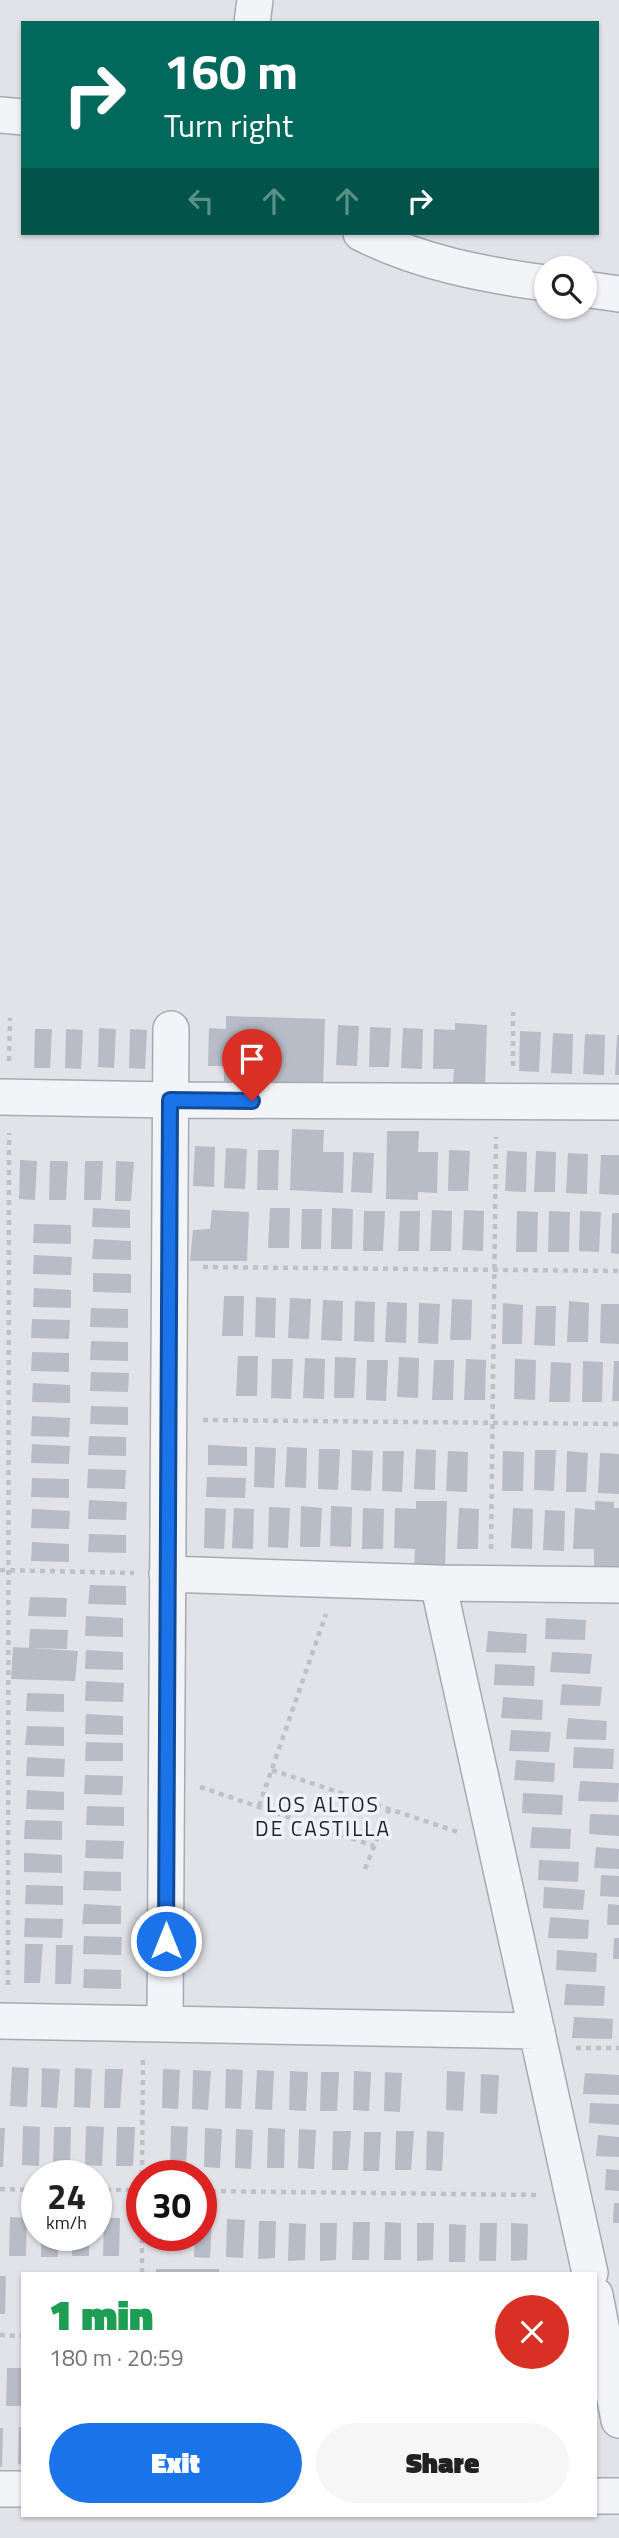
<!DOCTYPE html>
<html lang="en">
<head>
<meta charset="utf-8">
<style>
	:root { --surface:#fff; --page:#f6f6f6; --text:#202124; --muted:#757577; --accent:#1a73e8 }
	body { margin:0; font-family:"Titillium Web",sans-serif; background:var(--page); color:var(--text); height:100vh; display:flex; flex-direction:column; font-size:26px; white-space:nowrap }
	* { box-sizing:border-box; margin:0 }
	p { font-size:23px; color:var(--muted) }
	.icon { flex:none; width:38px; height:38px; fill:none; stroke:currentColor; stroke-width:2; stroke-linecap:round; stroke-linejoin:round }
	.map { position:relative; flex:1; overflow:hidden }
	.side { position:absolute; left:21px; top:2272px; width:576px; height:245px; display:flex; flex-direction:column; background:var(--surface); border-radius:0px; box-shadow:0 2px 5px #0004 }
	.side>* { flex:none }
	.hud { position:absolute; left:21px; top:21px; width:578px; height:214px; border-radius:0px; box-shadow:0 2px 5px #0004; background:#00695c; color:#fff; overflow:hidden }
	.tools { position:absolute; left:534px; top:256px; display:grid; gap:14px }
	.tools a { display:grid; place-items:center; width:63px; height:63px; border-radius:50%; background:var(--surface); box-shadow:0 2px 5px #0004; font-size:35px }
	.speed { position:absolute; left:21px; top:2160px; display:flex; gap:14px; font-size:35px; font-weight:700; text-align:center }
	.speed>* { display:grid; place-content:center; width:91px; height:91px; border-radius:50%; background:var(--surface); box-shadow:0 2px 5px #0004; line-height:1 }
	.speed small { font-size:18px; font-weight:400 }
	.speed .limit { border:10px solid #d22; background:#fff; color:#111 }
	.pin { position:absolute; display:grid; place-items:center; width:60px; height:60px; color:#fff; margin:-72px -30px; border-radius:50% 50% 50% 0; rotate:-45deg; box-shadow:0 0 7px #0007 }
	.pin .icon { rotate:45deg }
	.me { position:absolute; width:77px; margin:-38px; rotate:0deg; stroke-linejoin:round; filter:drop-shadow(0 0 5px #0008) }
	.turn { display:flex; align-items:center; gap:24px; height:147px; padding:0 28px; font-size:32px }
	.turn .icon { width:91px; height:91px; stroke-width:2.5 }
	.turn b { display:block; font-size:49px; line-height:60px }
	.lanes { display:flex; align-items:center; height:66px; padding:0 28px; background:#0003; justify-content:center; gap:35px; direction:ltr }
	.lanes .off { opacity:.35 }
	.round { display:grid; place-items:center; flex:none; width:74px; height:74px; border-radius:37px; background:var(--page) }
	.overview { display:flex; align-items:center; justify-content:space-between; height:119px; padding:0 28px }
	h1 { font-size:42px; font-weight:800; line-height:52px; color:#1e9e55 }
	.cta { display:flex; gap:14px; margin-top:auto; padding:14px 28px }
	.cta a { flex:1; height:80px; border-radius:42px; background:var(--accent); color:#fff; font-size:28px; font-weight:800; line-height:80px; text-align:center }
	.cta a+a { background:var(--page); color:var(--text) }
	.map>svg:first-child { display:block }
	.building { fill:#b8bcc6 }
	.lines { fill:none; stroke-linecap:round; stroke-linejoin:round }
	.minor-casing { stroke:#a6aab3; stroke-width:38 }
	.path { stroke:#bec1c8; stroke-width:4.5; stroke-dasharray:5 5; stroke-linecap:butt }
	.minor { stroke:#f3f4f8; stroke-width:35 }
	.route-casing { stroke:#114b97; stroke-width:18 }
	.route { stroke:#1a73e8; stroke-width:12 }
	.labels { text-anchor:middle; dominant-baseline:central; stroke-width:7; stroke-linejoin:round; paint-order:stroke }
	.neighbourhood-label { font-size:21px; letter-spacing:2px; fill:#1b2132; stroke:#f0f2f7 }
</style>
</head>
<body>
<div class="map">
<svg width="619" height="2538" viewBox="0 0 619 2538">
	<rect width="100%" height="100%" fill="#e1e3e9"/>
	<path class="building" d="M226,1016l99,3 -2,72 -99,-3v-22h-16l1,-38 17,1z
		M455,1023l32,2 -2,61 -32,-2 1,-15h-21l1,-40 21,1z
		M338,1025l21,1 -2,40 -21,-1z
		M370,1027l21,1 -2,39h-20z
		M99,1028l17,1 -2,39 -16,-1z
		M403,1028l20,1 -1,40 -21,-1z
		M35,1029h17l-2,39h-16z
		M66,1029l17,1 -2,39 -16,-1z
		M130,1029l17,1 -2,39 -16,-1z
		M520,1031l21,1 -2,40 -20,-1z
		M553,1033l20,1 -1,40 -21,-1z
		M585,1034l20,1 -1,40 -21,-1z
		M617,1035h2v40h-4z
		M292,1129l32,1 -1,22h21l-1,41 -53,-3z
		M387,1131h32l-1,21h20l-1,41 -19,-1v8l-32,-1z
		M195,1146l20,1 -1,40 -21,-1z
		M226,1148l21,1 -2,40 -21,-1z
		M258,1150h21l-1,40h-21z
		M449,1150l21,1 -2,40h-20z
		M507,1151l20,1 -1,40 -21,-1z
		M536,1151l20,1 -1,40h-21z
		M353,1152l21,1 -2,40 -21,-1z
		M568,1153l20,1 -1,40 -21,-1z
		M601,1155h18v40l-20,-1z
		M20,1160l17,1 -2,39 -16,-1z
		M50,1161h18l-2,39h-17z
		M85,1161h18l-2,39h-17z
		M116,1161l18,1 -3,39h-16z
		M93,1208l37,2v18l-38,-1z
		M270,1208h20l-1,40h-21z
		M332,1208l21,1 -1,40h-21z
		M302,1209h20l-1,40h-20z
		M212,1210l37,2 -2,49h-57l3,-31 17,-1z
		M432,1210l20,1 -1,40h-21z
		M464,1210l20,1 -1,40 -21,-1z
		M364,1211h21l-2,40h-20z
		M400,1211h20l-1,40h-21z
		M517,1211l21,1 -1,40h-21z
		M549,1211l21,1 -1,40h-21z
		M580,1211l21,1 -2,40 -20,-1z
		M612,1213h7v41l-8,-1z
		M34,1224l37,1v19l-38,-1z
		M94,1239l37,2v19l-39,-1z
		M34,1255l38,2 -1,18 -38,-1z
		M93,1273l38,1v19l-38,-1z
		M34,1288l37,2v18l-38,-1z
		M224,1296h20l-1,40h-21z
		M256,1297l20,1 -1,40 -20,-1z
		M290,1298l21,1 -2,40 -21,-1z
		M452,1299l20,1 -1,40h-21z
		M323,1300l20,1 -1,40 -21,-1z
		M355,1301l20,1 -1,40 -20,-1z
		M569,1301l20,2 -1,39h-21z
		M387,1302l20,1 -1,40 -21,-1z
		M419,1303l21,1 -2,40 -20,-1z
		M503,1303l20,2 -1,39h-20z
		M601,1304h18v40l-19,-1z
		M536,1306h20l-1,40 -21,-1z
		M91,1308l37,1v19l-38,-1z
		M32,1319l38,1 -1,19 -38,-1z
		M91,1341l37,1v19l-38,-1z
		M32,1352l37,1v19l-38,-1z
		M238,1356h20l-1,40h-21z
		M335,1357l21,1 -2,40h-20z
		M399,1357l20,1 -1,40 -21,-1z
		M305,1358l20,1 -1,40 -21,-1z
		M272,1359h21l-2,40 -20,-1z
		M466,1359l20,1 -1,40h-21z
		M515,1359l21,1 -1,40 -21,-1z
		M367,1360h21l-2,41 -20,-1z
		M434,1360h20l-1,40h-21z
		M583,1361l20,1 -1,40h-20z
		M614,1361h5v40h-7z
		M551,1362l20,1 -1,39h-21z
		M91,1372l38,1 -1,19 -38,-1z
		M33,1383l37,2v18l-38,-1z
		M91,1406l37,1v18l-38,-1z
		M32,1416l38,2 -1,19 -38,-1z
		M89,1436l37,1v19l-38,-1z
		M32,1444l38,2 -1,18 -38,-1z
		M208,1445l39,2v19l-39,-1z
		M255,1447l21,1 -2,40 -20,-1z
		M287,1447l20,1 -1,40 -21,-1z
		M319,1449h21l-2,41 -20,-1z
		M416,1449l20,1 -1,40 -21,-1z
		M352,1450l21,1 -2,40 -20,-1z
		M535,1450h21l-2,41 -20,-1z
		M383,1451h21l-2,41 -20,-1z
		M448,1451l20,1 -1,40 -21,-1z
		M503,1451l21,1 -1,39h-21z
		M567,1451l21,2 -2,39h-20z
		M600,1453l19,1v40l-21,-1z
		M88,1469l38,1 -1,19 -38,-1z
		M207,1477l39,1 -1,20 -39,-1z
		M32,1478l37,1v19l-38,-1z
		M89,1500l38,2 -1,18 -38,-1z
		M416,1501h31l-2,67 -31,-1 1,-18 -21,-1 1,-40 21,1z
		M595,1501l19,1v6h5v62h-25v-21h-21l2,-41 20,2z
		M301,1506l21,2 -2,39h-20z
		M331,1506l21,1 -1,40 -21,-1z
		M269,1507l21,1 -2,40 -20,-1z
		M205,1508l21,1 -2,40 -20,-1z
		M234,1508l20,1 -1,40 -21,-1z
		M363,1508l21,1 -1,40h-21z
		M459,1508l20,1 -1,40h-21z
		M513,1508l20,1 -1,40 -21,-1z
		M32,1509l38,2 -1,18 -38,-1z
		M545,1510l20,1 -1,40 -21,-1z
		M89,1534l37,1v18l-38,-1z
		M32,1542l37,2v18l-38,-1z
		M90,1585l36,1v19l-38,-1z
		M30,1597l37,1 -1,19 -38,-1z
		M86,1616l37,2v19l-38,-1z
		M546,1618l40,2 -1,20 -40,-1z
		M30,1629l38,1 -1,19 -38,-1z
		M488,1631l39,3 -1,19 -40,-1z
		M13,1647l65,4 -3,30 -64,-2z
		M86,1650l37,2v18l-38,-1z
		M552,1652l40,2 -2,20 -40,-2z
		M495,1664l40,2 -1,20 -40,-1z
		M86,1681l38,2 -1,19 -38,-1z
		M562,1684l40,3 -2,19 -40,-1z
		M27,1693l37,1v18l-38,-1z
		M503,1697l40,3 -1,20 -41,-2z
		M86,1714l37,2v19l-38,-1z
		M568,1718l39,3 -1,19 -40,-1z
		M27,1726l37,1v19l-39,-1z
		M511,1730l40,2 -2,20 -40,-1z
		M86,1742l37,1v18h-38z
		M574,1747l40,2 -1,20 -40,-1z
		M27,1757l38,2 -1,18 -38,-1z
		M516,1760l39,3 -1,19 -40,-2z
		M85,1775l38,1 -1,19 -38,-1z
		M580,1781l39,2 -1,19 -40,-1z
		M27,1790l37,2v18l-38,-1z
		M523,1793l40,2 -1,20 -40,-2z
		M87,1806l37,1v19l-38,-1z
		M590,1814l29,1v21l-30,-2z
		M25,1820l37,1v19l-38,-1z
		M532,1827l39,2 -1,20 -40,-1z
		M86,1840l38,1 -1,18 -38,-1z
		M596,1847l23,2v20l-25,-1z
		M24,1853l38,2v18l-38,-1z
		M539,1860l40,2 -1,20 -40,-2z
		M84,1871l37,1v19l-38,-1z
		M601,1875l18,1v21l-19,-1z
		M26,1885l37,1v19l-38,-1z
		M544,1887l41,3 -2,20 -40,-2z
		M84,1904l37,2v18h-39z
		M608,1904l11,1v20h-12z
		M550,1917l39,3 -1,19 -40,-1z
		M25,1918l38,1 -1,19 -38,-1z
		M84,1936l38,1 -1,18 -38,-1z
		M614,1938h5v21h-6z
		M25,1944h18l-3,39h-16z
		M56,1945h17l-2,39h-16z
		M557,1950l40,3 -1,19 -40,-2z
		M84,1969l37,1v19l-38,-1z
		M566,1984l39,2 -1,20 -40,-1z
		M574,2017l39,2 -1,20 -40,-1z
		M12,2067l17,1 -2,39 -17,-1z
		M42,2068l18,1 -3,39 -16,-1z
		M75,2068l17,1 -2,39 -16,-1z
		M105,2069h18l-3,39h-16z
		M163,2069l17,1 -2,39 -16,-1z
		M226,2069l17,1 -2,39 -16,-1z
		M193,2070l18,1 -3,39 -16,-1z
		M257,2070l17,1 -2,39 -17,-1z
		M290,2071l18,1 -2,39 -17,-1z
		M354,2071l17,1 -2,39 -16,-1z
		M447,2071l18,1 -2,39 -17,-1z
		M321,2072h18l-2,39h-17z
		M385,2072l17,1 -2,39 -16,-1z
		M585,2073l34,2v20l-36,-1z
		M481,2074l18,1 -2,39 -17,-1z
		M590,2103l29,1v21l-30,-2z
		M23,2126l17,1 -1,39 -17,-1z
		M86,2126l18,1 -2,39 -17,-1z
		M171,2126l17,1 -2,39h-16z
		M54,2127h17l-1,39h-17z
		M117,2127h18l-2,39h-17z
		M0,2128h5l-2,39h-3z
		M205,2128l17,1 -2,39 -16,-1z
		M268,2128l17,1 -1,39h-17z
		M236,2129l17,1 -2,39 -16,-1z
		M299,2129l17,1 -2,39 -16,-1z
		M333,2131h18l-3,39h-16z
		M396,2131h18l-3,39h-16z
		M427,2131l17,1 -2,39 -16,-1z
		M364,2132h17l-2,39h-16z
		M598,2135l21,2v20l-23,-1z
		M606,2169l13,1v21l-14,-1z
		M614,2203h5v20h-6z
		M10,2217l17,1 -1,38h-17z
		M104,2218h16l-1,38h-16z
		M201,2219l11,1 -2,38 -16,-1 1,-22h6z
		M227,2219l18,1 -2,38 -17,-1z
		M259,2221h17l-1,37 -17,1z
		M353,2222h17l-1,38h-17z
		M385,2222l16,1v37h-17z
		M289,2223l17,1 -1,36 -17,1z
		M320,2223h17l-1,37 -16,1z
		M417,2223h17l-1,37 -16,1z
		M480,2223h17l-1,38h-17z
		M511,2223l17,1 -1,36 -16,1z
		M449,2224l17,1 -1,37h-16z
		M41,2235h17v22h-17z
		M72,2235h17v21h-17z
		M156,2269h63v4h-63z
		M0,2276h6l-1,38h-5z
		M7,2368h16v38h-17z
		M19,2427h4v38l-5,-1z
		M0,2428h3l-1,39h-2z"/>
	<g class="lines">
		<g class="minor-casing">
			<path id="minor" d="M252,23l3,-23
				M0,115l23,2
				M361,233c57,29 123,42 185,50
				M584,289l35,5
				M0,1097l170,3 449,2
				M167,1574l271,9 181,2
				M438,1583l152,690
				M0,2021l537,10
				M165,2024l6,-995
				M595,2295l24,125
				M0,2489h23
				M595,2496h24"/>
		</g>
		<path class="path" d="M9,1061l1,-43
			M513,1066v-54
			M203,1267l416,4
			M203,1420l416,4
			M491,1549l5,-412
			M0,1570l134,3
			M272,1770l186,62
			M200,1787l174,59
			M259,1806l67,-192
			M365,1869l24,-60
			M8,1985l1,-852
			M576,2048h43
			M142,2175l1,-115
			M0,2189l37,1
			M96,2190h46
			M201,2191l336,4
			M142,2273v-38
			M0,2335l23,1"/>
		<use href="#minor" class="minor"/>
	</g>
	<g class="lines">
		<g class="route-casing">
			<path id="route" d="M166,1941l4,-841 82,1"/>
		</g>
		<use href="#route" class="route"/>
	</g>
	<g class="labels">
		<g class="neighbourhood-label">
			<text x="323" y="1804">LOS ALTOS<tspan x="323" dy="24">DE CASTILLA</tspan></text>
		</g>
	</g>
</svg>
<div class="tools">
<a><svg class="icon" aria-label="search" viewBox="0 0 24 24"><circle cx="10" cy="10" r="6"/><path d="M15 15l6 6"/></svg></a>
</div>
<div class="speed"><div>24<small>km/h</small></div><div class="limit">30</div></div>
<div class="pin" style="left:252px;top:1101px;background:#d93025"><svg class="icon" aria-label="arrive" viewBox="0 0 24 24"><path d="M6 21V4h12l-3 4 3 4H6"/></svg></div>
<svg class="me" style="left:166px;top:1941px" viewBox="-20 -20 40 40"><circle r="17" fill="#1a73e8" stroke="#fff" stroke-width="3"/><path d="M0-11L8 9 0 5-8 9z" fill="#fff"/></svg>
<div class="hud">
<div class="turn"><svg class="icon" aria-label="right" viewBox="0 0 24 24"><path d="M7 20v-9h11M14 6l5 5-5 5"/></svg><div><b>160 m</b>Turn right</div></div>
<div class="lanes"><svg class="icon off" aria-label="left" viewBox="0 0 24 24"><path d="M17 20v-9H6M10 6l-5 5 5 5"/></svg><svg class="icon off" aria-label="ahead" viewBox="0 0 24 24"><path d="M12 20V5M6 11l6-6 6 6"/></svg><svg class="icon off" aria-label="ahead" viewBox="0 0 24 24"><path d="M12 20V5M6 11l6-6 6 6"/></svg><svg class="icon" aria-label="right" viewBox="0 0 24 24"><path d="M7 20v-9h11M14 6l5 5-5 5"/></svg></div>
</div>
<section class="side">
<div class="overview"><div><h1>1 min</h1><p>180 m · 20:59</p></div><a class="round" style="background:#d93025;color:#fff"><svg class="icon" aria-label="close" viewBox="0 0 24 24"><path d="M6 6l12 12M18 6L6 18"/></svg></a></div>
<div class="cta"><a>Exit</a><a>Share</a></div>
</section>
</div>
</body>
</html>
